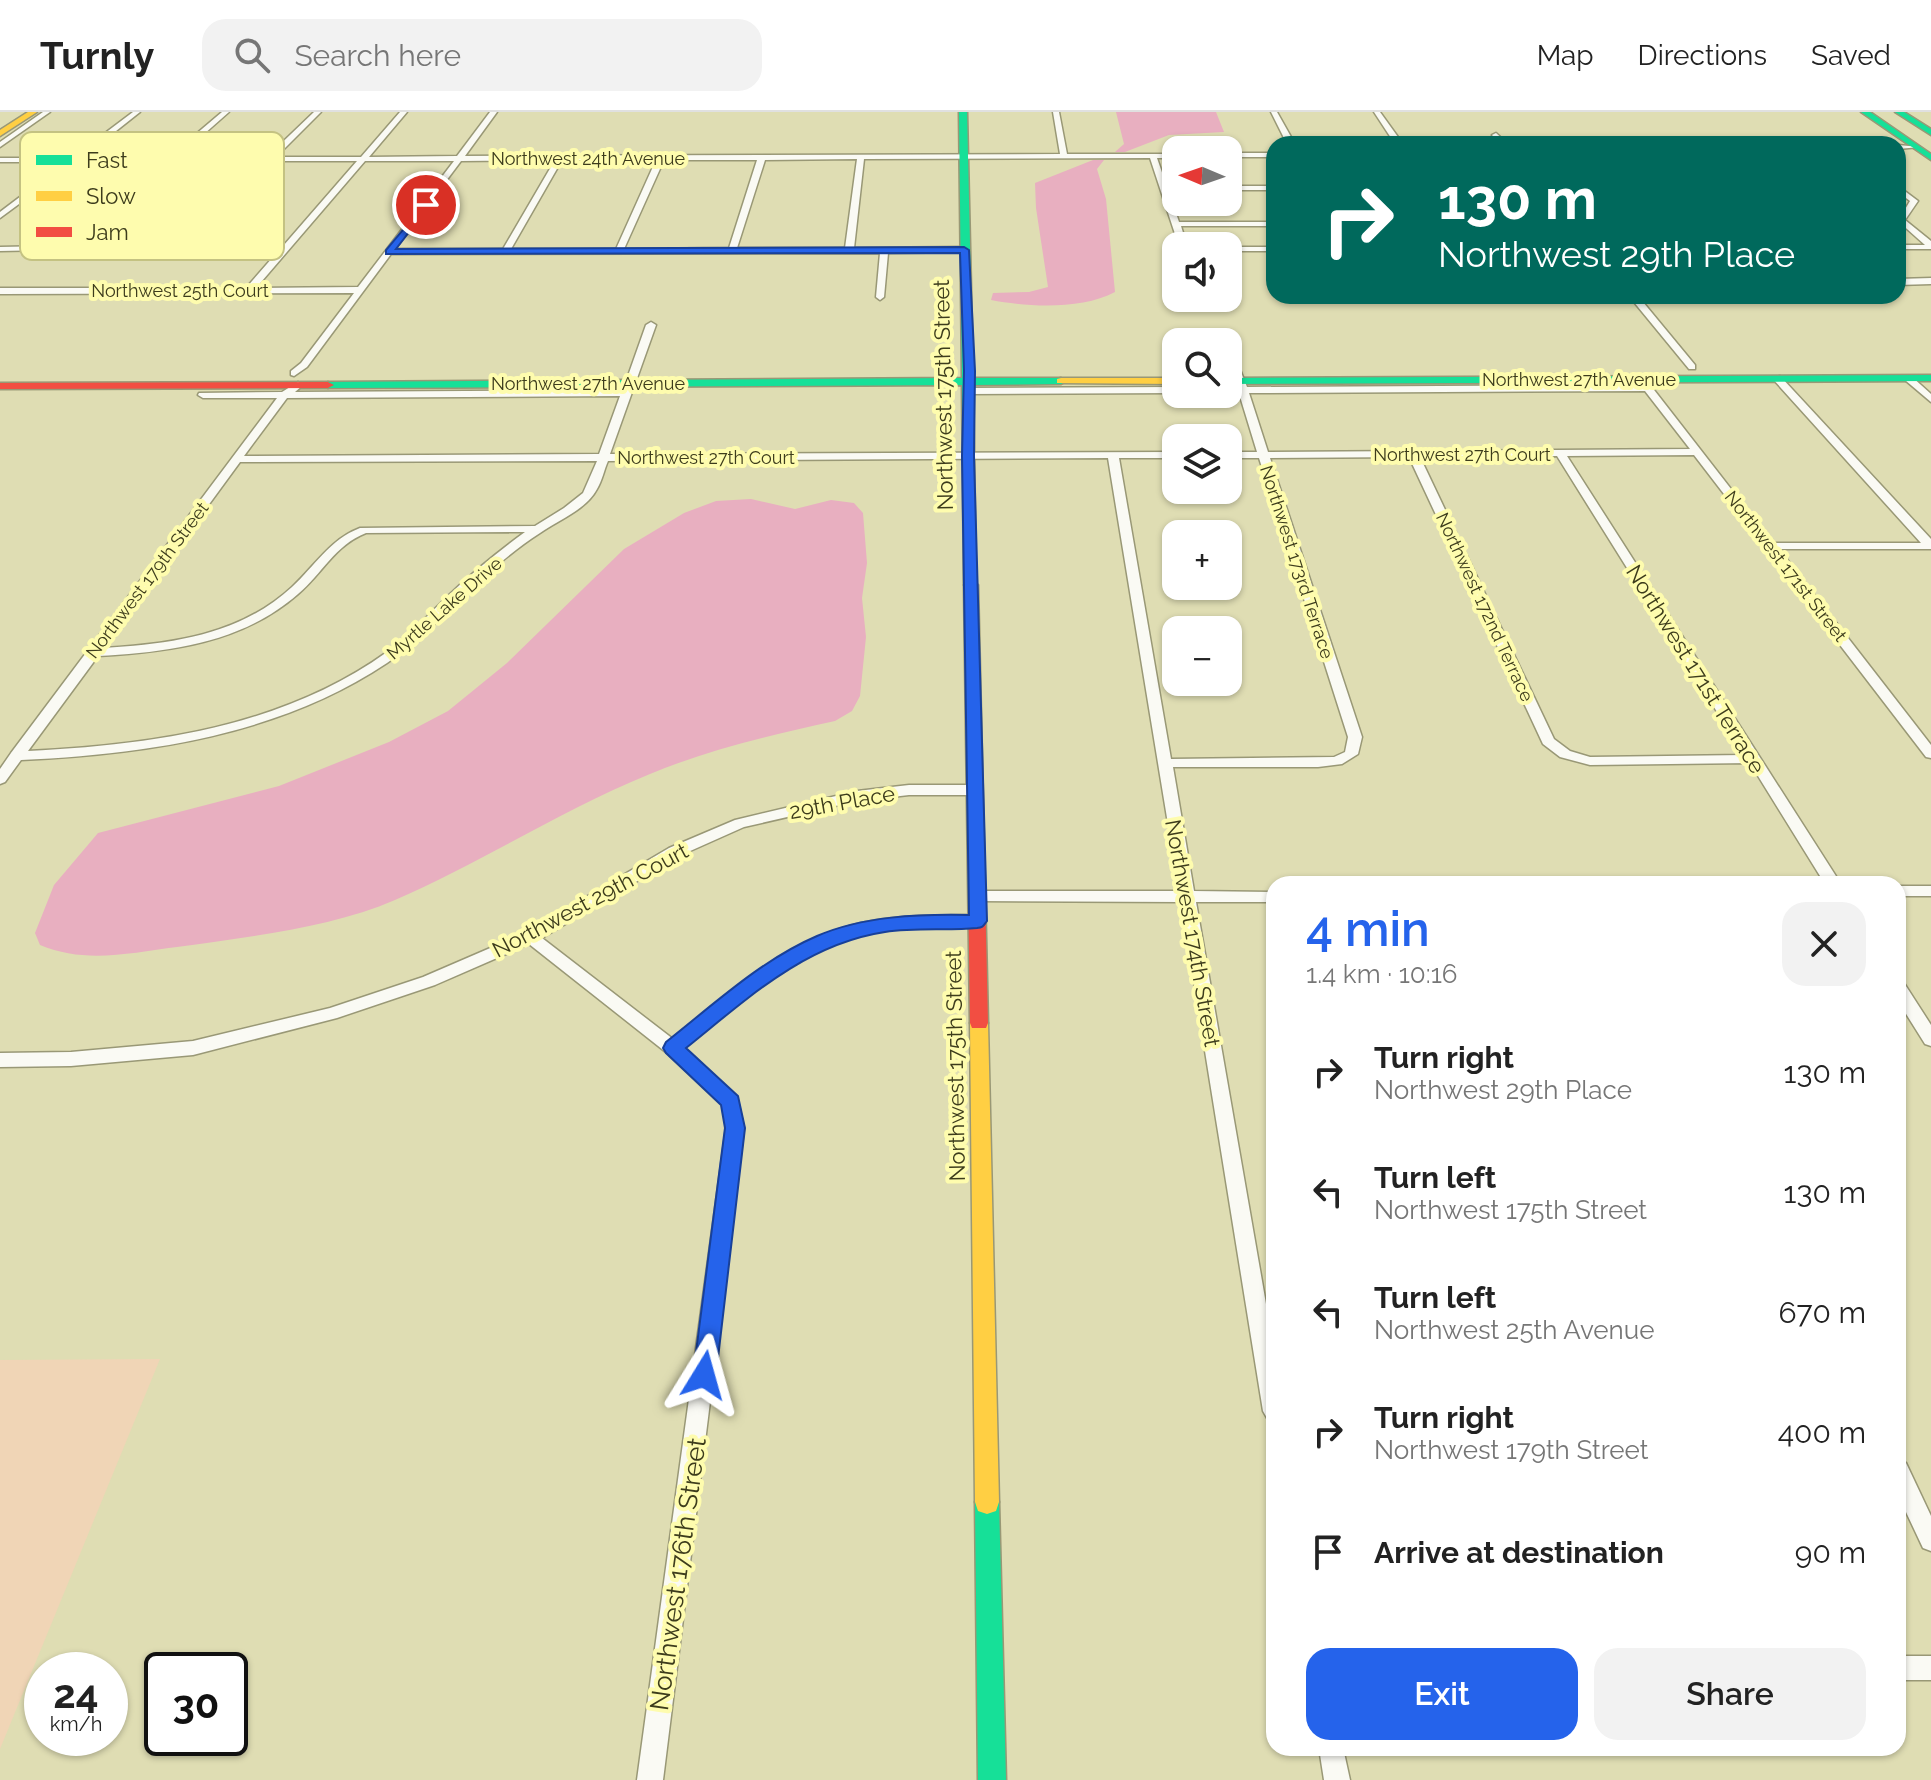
<!DOCTYPE html>
<html lang="en">
<head>
<meta charset="utf-8">
<style>
	:root { --surface:#fff; --page:#f2f2f2; --text:#222; --muted:#767676; --line:#e0e0e0; --accent:#2563eb }
	body { margin:0; font-family:Raleway,sans-serif; background:var(--page); color:var(--text); height:100vh; display:flex; flex-direction:column; font-size:30px; white-space:nowrap }
	* { box-sizing:border-box; margin:0 }
	p { font-size:26px; color:var(--muted) }
	.icon { flex:none; width:44px; height:44px; fill:none; stroke:currentColor; stroke-width:2; stroke-linecap:round; stroke-linejoin:round }
	.map { position:relative; flex:1; overflow:hidden }
	.details { position:absolute; left:1266px; top:764px; width:640px; height:880px; display:flex; flex-direction:column; background:var(--surface); border-radius:24px; box-shadow:0 2px 6px #0004 }
	.details>* { flex:none }
	.guide { position:absolute; left:1266px; top:24px; width:640px; height:168px; border-radius:24px; box-shadow:0 2px 6px #0004; background:#00695c; color:#fff; overflow:hidden }
	.needle { width:52px; rotate:272deg }
	.buttons { position:absolute; left:1162px; top:24px; display:grid; gap:16px }
	.buttons a { display:grid; place-items:center; width:80px; height:80px; border-radius:16px; background:var(--surface); box-shadow:0 2px 6px #0004; font-size:40px }
	.speed { position:absolute; left:24px; top:1540px; display:flex; gap:16px; font-size:40px; font-weight:700; text-align:center }
	.speed>* { display:grid; place-content:center; width:104px; height:104px; border-radius:50%; background:var(--surface); box-shadow:0 2px 6px #0004; line-height:1 }
	.speed small { font-size:20px; font-weight:400 }
	.speed .limit { border:4px solid #111; border-radius:12px; background:#fff; color:#111 }
	.pin { position:absolute; display:grid; place-items:center; width:68px; height:68px; color:#fff; margin:-34px; border:4px solid #fff; border-radius:50%; box-shadow:0 2px 8px #0007 }
	.me { position:absolute; width:88px; margin:-44px; rotate:8deg; stroke-linejoin:round; filter:drop-shadow(0 0 6px #0008) }
	.turn { display:flex; align-items:center; gap:28px; height:168px; padding:0 40px; font-size:36px }
	.turn .icon { width:104px; height:104px; stroke-width:2.5 }
	.turn b { display:block; font-size:56px; line-height:68px }
	.round { display:grid; place-items:center; flex:none; width:84px; height:84px; border-radius:24px; background:var(--page) }
	.headline { display:flex; align-items:center; justify-content:space-between; height:136px; padding:0 40px }
	h1 { font-size:48px; font-weight:600; line-height:60px; color:var(--accent) }
	.action { display:flex; gap:16px; margin-top:auto; padding:16px 40px }
	.action a { flex:1; height:92px; border-radius:24px; background:var(--accent); color:#fff; font-size:32px; font-weight:600; line-height:92px; text-align:center }
	.action a+a { background:var(--page); color:var(--text) }
	ul { padding:0; list-style:none }
	li { display:flex; align-items:center; gap:24px; height:120px; padding:0 40px }
	li div { flex:1 }
	li b { display:block; font-size:30px }
	li em { font-style:normal }
	header { display:flex; align-items:center; gap:48px; box-sizing:border-box; height:112px; padding:0 40px; background:var(--surface); border-bottom:2px solid var(--line) }
	header strong { font-size:38px }
	nav { display:flex; gap:44px; margin-inline-start:auto; font-size:28px }
	.search { width:560px; height:72px; background:var(--page); display:flex; align-items:center; gap:20px; box-sizing:border-box; padding:0 28px; border-radius:24px; color:var(--muted); font-size:30px }
	.map>svg:first-child { display:block }
	.green { fill:#f0d5b6 }
	.water { fill:#e8afc0 }
	.lines { fill:none; stroke-linecap:round; stroke-linejoin:round }
	.street-casing { stroke:#999876; stroke-width:3 }
	.fast-casing { stroke:#999876; stroke-width:3 }
	.slow-casing { stroke:#999876; stroke-width:3 }
	.jam-casing { stroke:#999876; stroke-width:3 }
	.street { fill:#fafaf4; fill-rule:evenodd }
	.fast { fill:#16e098; fill-rule:evenodd }
	.slow { fill:#ffcf43; fill-rule:evenodd }
	.jam { fill:#f24e42; fill-rule:evenodd }
	.route { fill:#2563eb; stroke:#184099; stroke-width:2 }
	.labels { text-anchor:middle; dominant-baseline:central; stroke-width:8; stroke-linejoin:round; paint-order:stroke }
	.far-street-label { font-size:18px; fill:#3d3c1c; stroke:#fefcae }
	.street-label { font-size:22px; fill:#3d3c1c; stroke:#fefcae }
	.near-street-label { font-size:26px; fill:#3d3c1c; stroke:#fefcae }
	.key { fill:#fefcae; stroke:#c4c282; stroke-width:2 }
	.key-label { font-size:22px; fill:#3d3c1c }
</style>
</head>
<body>
<header>
<strong>Turnly</strong>
<div class="search"><svg class="icon" aria-label="search" viewBox="0 0 24 24"><circle cx="10" cy="10" r="6"/><path d="M15 15l6 6"/></svg>Search here</div>
<nav><a>Map</a><a>Directions</a><a>Saved</a></nav>
</header>
<div class="map">
<svg width="1931" height="1668" viewBox="0 0 1931 1668">
	<rect width="100%" height="100%" fill="#dfddb3"/>
	<path class="green" d="M160,1247l-160,390v-389z"/>
	<path class="water" d="M1116,0h100l8,20 -55,3 -44,17h-10l9,-8z
		M1093,48h11l-7,9 9,30 9,93c-34,18 -87,15 -124,8l2,-7 36,-1 19,-5 -12,-79 -1,-25z
		M751,387l44,10 36,-9 23,3 9,10 4,50 -5,35 4,39 -6,59 -8,15 -17,10c-63,14 -125,28 -185,53 -88,36 -168,88 -255,126 -64,28 -149,37 -218,47 -47,6 -92,17 -137,-2l-5,-12 19,-48 44,-52 181,-47 110,-44 59,-31 59,-48 117,-114 60,-36 32,-12z"/>
	<g class="lines">
		<g class="street-casing">
			<path id="street" d="M43,0h7l-50,35v-5z
				M133,0h7l-58,46 87,-1 53,-45h7l-51,45h89l47,-45h7l-45,45h85l39,-45h7l-38,45 88,-1 33,-44h7l-32,44 595,-2 -7,-42h6l8,42h109v4h-19l22,64h95v4h-93l6,20h-8l-29,-88 -286,1 -10,89 110,-1 3,1v4l-79,1 -4,44 -4,3 -4,-3 4,-44 -489,1 -84,113 -13,9 -3,-1v-4l10,-8 53,-70 -354,1v-6h246l34,-39 -99,-1v-9l82,-78 -90,1 -94,81 -30,7 -49,1v-4l49,-1 24,-7 91,-77h-88l-76,56v-6l66,-50h-66v-4h72zM857,47l-12,89h-108l28,-88zM555,48l-52,89h-108l66,-88zM562,48h94l-40,89h-105zM664,48h93l-28,88 -105,1zM271,49h86l-73,84 -96,-1zM365,49h89l-96,126 -102,1z
				M1271,0h6l18,32h-8z
				M1374,0h6l23,32h-8z
				M1496,21l12,11h-8l-8,-9z
				M1898,33l22,2 -22,2z
				M1228,41h46v4h-46z
				M1228,74h46v4h-46z
				M1898,74l20,15 -13,19 26,21v8h-33v-4h27l-27,-24 12,-20 -12,-9z
				M1228,135h46v4h-46z
				M1931,166v6l-33,1v-6z
				M1176,184l20,5 20,-3c-11,12 -29,10 -41,0z
				M1629,184h9l57,69v4h-6z
				M651,210l5,3 -46,129 566,-2v6h-57l52,301 163,-2 11,-5 3,-15 -89,-279h-31v-6h29l-18,-59h-11v-6h9l-4,-20h6l8,20 394,-2 -5,-6 8,-2 129,166h148l-149,-165 8,-2 151,163v10h-152l152,196v13l-5,-1 -232,-302 -127,1 274,428h-16l-75,-121 -160,2 -30,-8 -17,-13 -134,-287 -139,1 92,279 -4,17 -16,10 -24,3h-145l21,124 80,1v10h-78l78,448v71l-7,-3 -4,-7 -82,-509 -204,-1 -8,-5 8,-5h202l-71,-433 -500,3c-4,9 -6,20 -11,28 -11,21 -39,31 -57,44 -14,9 -27,19 -39,29 -39,32 -72,73 -114,101 -108,72 -239,91 -366,97l-16,22 -5,2v-15l11,-16 266,-355h-74l-5,-3 1,-2 83,-1 16,-10 5,3 -8,7 328,-2 23,-65zM1645,279l45,58 -422,3 -19,-59zM620,284l-21,58 -355,2 43,-58zM1557,344l187,299 -154,2 -20,-6 -16,-12 -134,-282zM597,349l-14,32 -19,15 -29,18 -175,2c-31,12 -45,38 -68,59 -52,48 -120,57 -188,61l136,-186zM525,420c-26,19 -52,40 -75,62 -21,20 -40,41 -63,58 -104,75 -235,93 -359,99l70,-95c72,-4 144,-13 200,-62 24,-20 37,-49 68,-61z
				M1905,264h6l20,18v8l-26,-22z
				M1176,275v6l-207,1 -5,-3 5,-3z
				M909,673h66l7,5 -7,5h-66l-52,6 -113,26 -65,29 -137,82 131,101c57,-47 114,-99 188,-116 38,-8 78,-8 117,-8l8,6 -8,6c-43,0 -88,-2 -130,11 -63,19 -114,69 -164,110l53,49 7,31 -81,652h-26l89,-652 -3,-23 -56,-52 -138,-109 -94,41 -98,33 -144,37 -122,11 -71,1v-14l71,-1 122,-11 137,-33 93,-31 102,-44 144,-85 66,-28 122,-29z
				M1898,774h33v10h-33z
				M1898,869l6,2 27,42v21l-6,-2 -27,-43z
				M1898,1348l8,3 25,53v35l-8,-3 -25,-53z
				M1898,1544h33v24h-33z
				M1319,1636h24l7,32h-26z"/>
		</g>
		<g class="fast-casing">
			<path id="fast" d="M959,0h8l6,266h88l5,3 -5,3 -88,1 3,203h-10l-2,-3 -2,-200 -634,3 -6,-3 6,-3 634,-4z
				M1861,0h9l61,42v6z
				M1895,0h9l27,17v6z
				M1931,263v6l-703,3v-6z
				M987,1378l9,3 3,9 7,278h-28l-3,-278 3,-9z"/>
		</g>
		<g class="slow-casing">
			<path id="slow" d="M28,0h9l-37,24v-6z
				M1061,266h115v6l-119,-1v-4z
				M979,904l7,2 2,5 11,479 -3,9 -9,3 -9,-3 -3,-9 -5,-479 2,-5z"/>
		</g>
		<g class="jam-casing">
			<path id="jam" d="M0,271l328,-1 6,3 -6,3 -328,1z
				M971,469l7,4 10,438 -2,5h-14l-2,-5 -6,-438z"/>
		</g>
		<use href="#street" class="street"/>
		<use href="#fast" class="fast"/>
		<use href="#slow" class="slow"/>
		<use href="#jam" class="jam"/>
	</g>
	<path class="route" d="M426,90l4,3 -34,44 568,-2 5,3 6,121 -1,85 13,465c-4,5 -3,6 -10,7 -29,3 -60,-1 -92,4 -80,12 -138,67 -199,116l52,48 7,32 -29,247 -3,8 -9,3 -8,-3 -3,-8 32,-247 -4,-23 -55,-52 -3,-5 3,-6c47,-37 95,-82 151,-106 46,-20 102,-22 152,-21l-7,-459 2,-85 -4,-118 -574,1v-4z"/>
	<g class="labels">
		<g class="far-street-label">
			<text x="588" y="46">Northwest 24th Avenue</text>
			<text x="180" y="178">Northwest 25th Court</text>
			<text x="1579" y="267">Northwest 27th Avenue</text>
			<text x="588" y="271">Northwest 27th Avenue</text>
			<text x="1462" y="342">Northwest 27th Court</text>
			<text x="706" y="345">Northwest 27th Court</text>
			<text transform="translate(1297 450) rotate(72)">Northwest 173rd Terrace</text>
			<text transform="translate(1786 454) rotate(52)">Northwest 171st Street</text>
			<text transform="translate(147 468) rotate(-53)">Northwest 179th Street</text>
			<text transform="translate(1485 495) rotate(65)">Northwest 172nd Terrace</text>
			<text transform="translate(444 496) rotate(-41)">Myrtle Lake Drive</text>
		</g>
		<g class="street-label">
			<text transform="translate(943 283) rotate(-91)">Northwest 175th Street</text>
			<text transform="translate(1696 557) rotate(58)">Northwest 171st Terrace</text>
			<text transform="translate(842 690) rotate(-10)">29th Place</text>
			<text transform="translate(590 788) rotate(-28)">Northwest 29th Court</text>
			<text transform="translate(1193 821) rotate(80)">Northwest 174th Street</text>
			<text transform="translate(955 954) rotate(-91)">Northwest 175th Street</text>
		</g>
		<g class="near-street-label">
			<text transform="translate(678 1462) rotate(-82)">Northwest 176th Street</text>
		</g>
	</g>
	<rect x="20" y="20" width="264" height="128" rx="12" class="key"/>
	<rect x="36" y="43" width="36" height="10" fill="#16e098"/>
	<rect x="36" y="79" width="36" height="10" fill="#ffcf43"/>
	<rect x="36" y="115" width="36" height="10" fill="#f24e42"/>
	<g class="key-label">
		<text x="86" y="56">Fast</text>
		<text x="86" y="92">Slow</text>
		<text x="86" y="128">Jam</text>
	</g>
</svg>
<div class="buttons">
<a><svg class="needle" viewBox="-14 -14 28 28"><path d="M0-13l5 13h-10z" fill="#e53935"/><path d="M0 13l5-13h-10z" fill="#767676"/></svg></a>
<a><svg class="icon" aria-label="sound" viewBox="0 0 24 24"><path d="M4 9h4l5-4v14l-5-4H4zM17 9q2 3 0 6"/></svg></a>
<a><svg class="icon" aria-label="search" viewBox="0 0 24 24"><circle cx="10" cy="10" r="6"/><path d="M15 15l6 6"/></svg></a>
<a><svg class="icon" aria-label="layers" viewBox="0 0 24 24"><path d="M12 4l9 5-9 5-9-5zM3 14l9 5 9-5"/></svg></a>
<a>+</a>
<a>−</a>
</div>
<div class="speed"><div>24<small>km/h</small></div><div class="limit">30</div></div>
<div class="pin" style="left:426px;top:93px;background:#d93025"><svg class="icon" aria-label="arrive" viewBox="0 0 24 24"><path d="M6 21V4h12l-3 4 3 4H6"/></svg></div>
<svg class="me" style="left:704px;top:1263px" viewBox="-20 -20 40 40"><path d="M0-17L14 15 0 8-14 15z" fill="#2563eb" stroke="#fff" stroke-width="4"/></svg>
<div class="guide">
<div class="turn"><svg class="icon" aria-label="right" viewBox="0 0 24 24"><path d="M7 20v-9h11M14 6l5 5-5 5"/></svg><div><b>130 m</b>Northwest 29th Place</div></div>
</div>
<section class="details">
<div class="headline"><div><h1>4 min</h1><p>1.4 km · 10:16</p></div><a class="round"><svg class="icon" aria-label="close" viewBox="0 0 24 24"><path d="M6 6l12 12M18 6L6 18"/></svg></a></div>
<ul>
<li><svg class="icon" aria-label="right" viewBox="0 0 24 24"><path d="M7 20v-9h11M14 6l5 5-5 5"/></svg><div><b>Turn right</b><p>Northwest 29th Place</p></div><em>130 m</em></li>
<li><svg class="icon" aria-label="left" viewBox="0 0 24 24"><path d="M17 20v-9H6M10 6l-5 5 5 5"/></svg><div><b>Turn left</b><p>Northwest 175th Street</p></div><em>130 m</em></li>
<li><svg class="icon" aria-label="left" viewBox="0 0 24 24"><path d="M17 20v-9H6M10 6l-5 5 5 5"/></svg><div><b>Turn left</b><p>Northwest 25th Avenue</p></div><em>670 m</em></li>
<li><svg class="icon" aria-label="right" viewBox="0 0 24 24"><path d="M7 20v-9h11M14 6l5 5-5 5"/></svg><div><b>Turn right</b><p>Northwest 179th Street</p></div><em>400 m</em></li>
<li><svg class="icon" aria-label="arrive" viewBox="0 0 24 24"><path d="M6 21V4h12l-3 4 3 4H6"/></svg><div><b>Arrive at destination</b></div><em>90 m</em></li>
</ul>
<div class="action"><a>Exit</a><a>Share</a></div>
</section>
</div>
</body>
</html>
